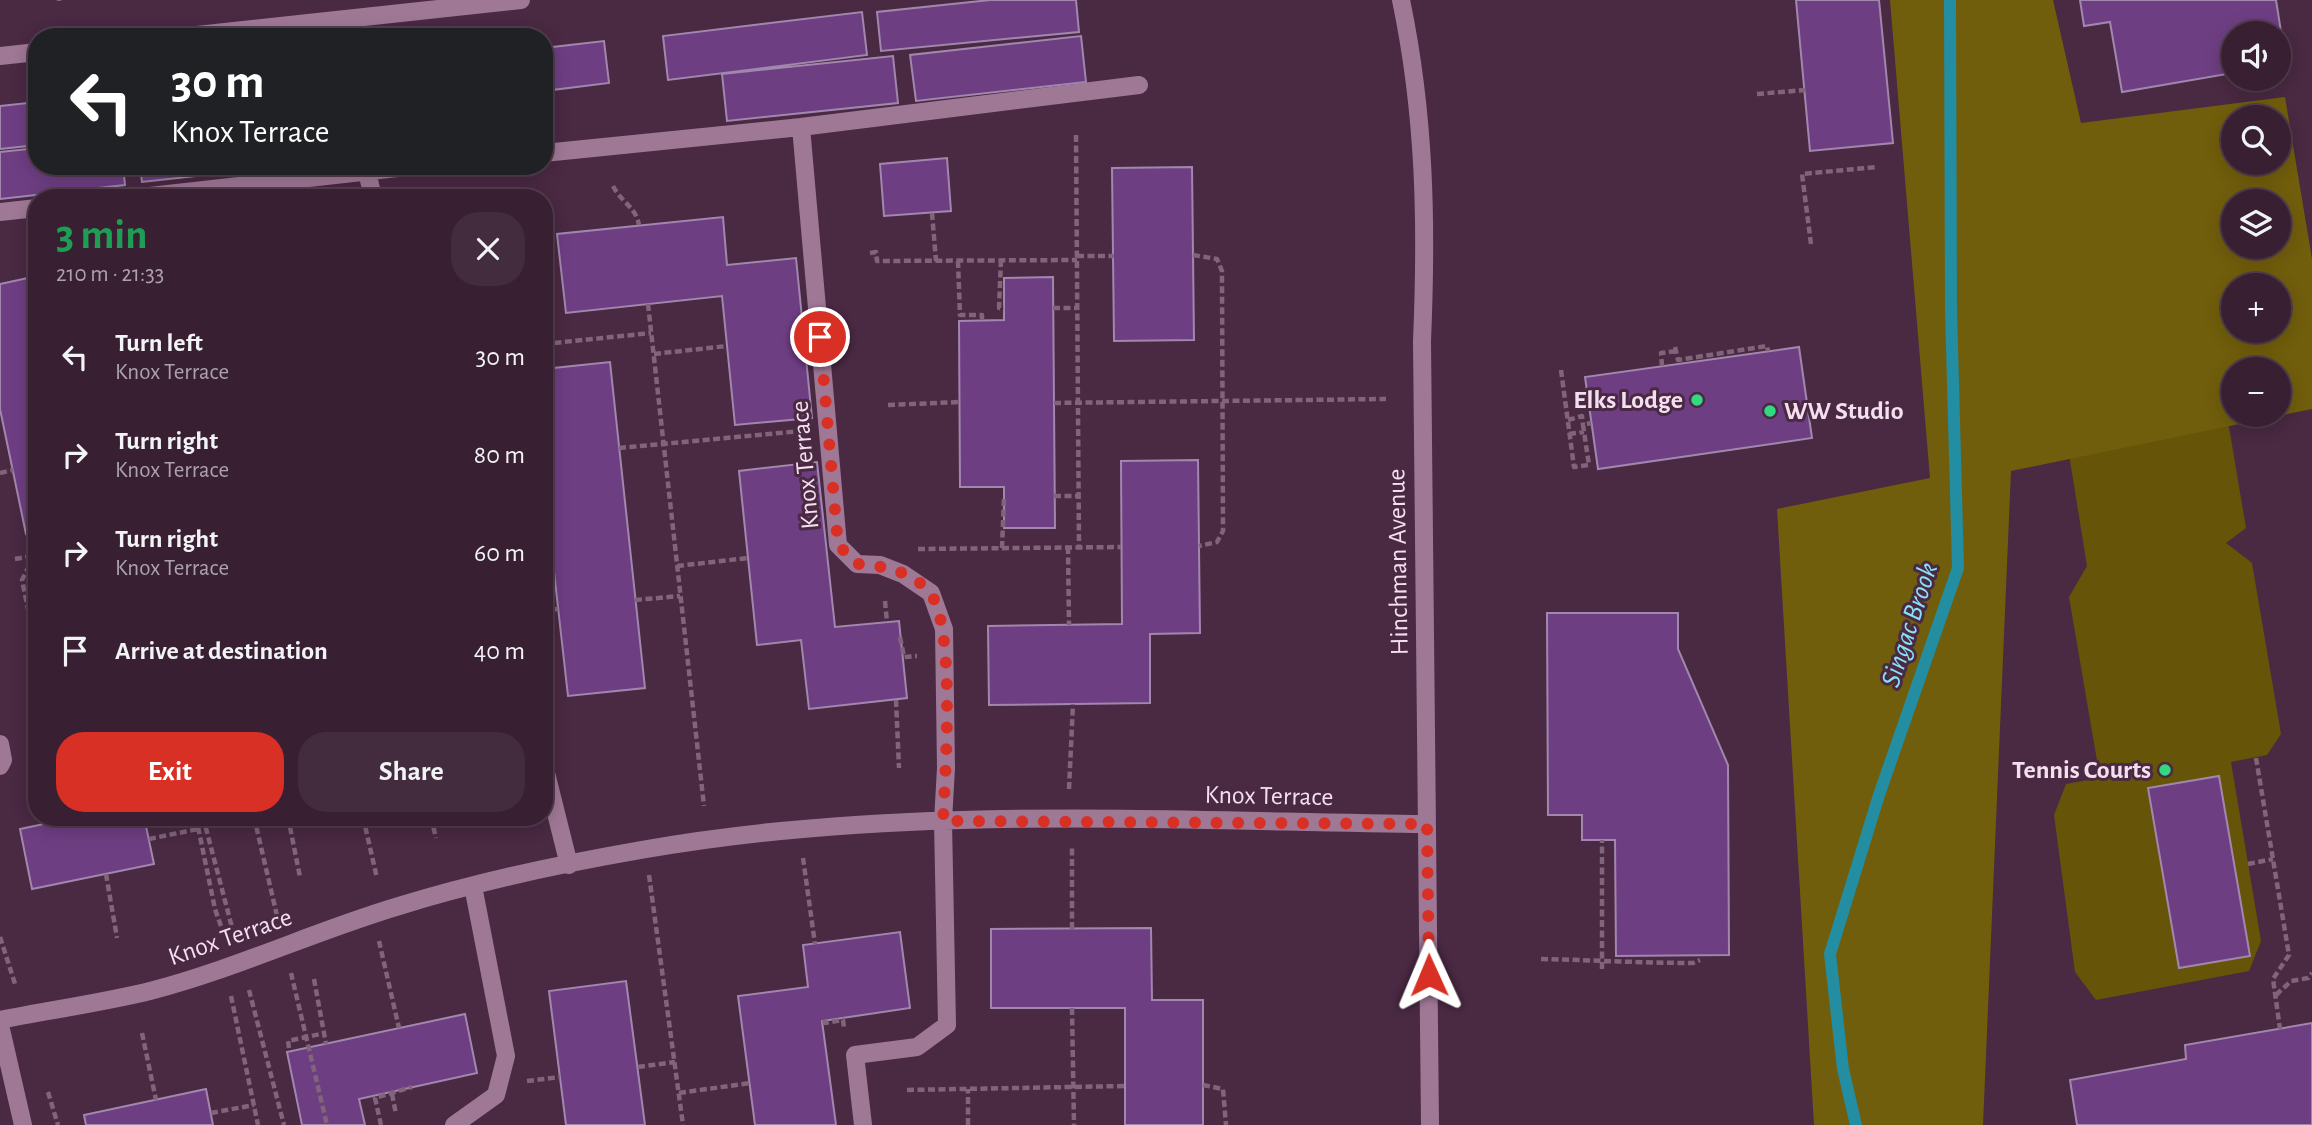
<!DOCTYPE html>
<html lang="en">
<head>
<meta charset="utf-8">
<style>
	:root { --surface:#381f32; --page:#432c3e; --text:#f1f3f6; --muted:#aba2ac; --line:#523d4d; --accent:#d93025 }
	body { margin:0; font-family:"Alegreya Sans",sans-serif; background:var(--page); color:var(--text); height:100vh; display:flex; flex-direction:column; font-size:26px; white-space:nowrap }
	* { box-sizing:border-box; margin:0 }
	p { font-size:23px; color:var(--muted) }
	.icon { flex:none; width:38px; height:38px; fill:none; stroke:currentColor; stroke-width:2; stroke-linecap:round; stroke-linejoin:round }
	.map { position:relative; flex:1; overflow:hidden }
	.drawer { position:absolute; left:28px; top:189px; width:525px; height:637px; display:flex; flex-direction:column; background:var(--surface); border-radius:28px; box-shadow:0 4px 18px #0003,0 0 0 2px var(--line) }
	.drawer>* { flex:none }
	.top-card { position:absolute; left:28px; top:28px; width:525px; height:147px; border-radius:28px; box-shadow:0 4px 18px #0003,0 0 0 2px var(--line); background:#202124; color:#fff; overflow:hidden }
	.controls { position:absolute; left:2221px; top:21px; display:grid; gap:14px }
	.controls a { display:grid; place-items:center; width:70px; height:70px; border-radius:50%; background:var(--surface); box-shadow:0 4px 18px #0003,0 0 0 2px var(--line); font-size:35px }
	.pin { position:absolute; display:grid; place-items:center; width:60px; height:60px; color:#fff; margin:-30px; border:4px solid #fff; border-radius:50%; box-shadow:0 2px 7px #0007 }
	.me { position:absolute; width:77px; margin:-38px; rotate:359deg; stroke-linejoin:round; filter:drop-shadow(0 0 5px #0008) }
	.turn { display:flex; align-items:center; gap:24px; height:147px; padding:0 28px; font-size:32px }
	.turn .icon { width:91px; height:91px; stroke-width:2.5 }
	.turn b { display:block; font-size:49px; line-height:60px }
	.round { display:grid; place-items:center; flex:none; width:74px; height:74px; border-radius:28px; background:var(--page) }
	.overview { display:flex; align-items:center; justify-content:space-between; height:119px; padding:0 28px }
	h1 { font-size:42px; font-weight:600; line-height:52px; color:#1e9e55 }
	.cta { display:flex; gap:14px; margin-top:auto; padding:14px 28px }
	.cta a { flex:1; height:80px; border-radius:28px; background:var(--accent); color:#fff; font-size:28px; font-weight:600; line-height:80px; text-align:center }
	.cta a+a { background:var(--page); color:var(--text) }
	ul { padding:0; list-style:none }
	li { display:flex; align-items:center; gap:21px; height:98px; padding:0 28px }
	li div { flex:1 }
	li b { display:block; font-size:26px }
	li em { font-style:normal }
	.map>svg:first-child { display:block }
	.green { fill:#665409 }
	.forest { fill:#715e0c; fill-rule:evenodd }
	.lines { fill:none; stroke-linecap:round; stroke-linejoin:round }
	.stream { stroke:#238da2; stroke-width:12 }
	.building { fill:#6e3e83; stroke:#a187ae; stroke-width:2 }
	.path { stroke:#81647a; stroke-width:4.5; stroke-dasharray:7 3.5; stroke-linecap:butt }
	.minor { stroke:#9f7896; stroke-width:18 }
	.route { stroke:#d93025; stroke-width:12; stroke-dasharray:0 21.6 }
	.poi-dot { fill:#33d881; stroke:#4a2943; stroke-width:2.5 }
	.labels { text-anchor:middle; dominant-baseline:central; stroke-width:6; stroke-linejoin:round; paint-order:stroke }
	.poi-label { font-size:26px; font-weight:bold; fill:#f4dfef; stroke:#4a2943; text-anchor:end }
	.street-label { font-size:26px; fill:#f4dfef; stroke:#4a2943 }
	.water-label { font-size:28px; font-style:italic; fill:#89e2f7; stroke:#4a2943 }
</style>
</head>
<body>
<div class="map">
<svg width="2312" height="1125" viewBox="0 0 2312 1125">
	<rect width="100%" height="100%" fill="#4a2943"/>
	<path class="green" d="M2228,421l18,107 -20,15 26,20 29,171 -14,21 -36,7 30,179 -12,30 -153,29 -21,-28 -21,-157 12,-31 34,-6 -31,-181 18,-31 -19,-118z"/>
	<path class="forest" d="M1890,0h163l28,123 204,-26 27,162v150l-301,62 -28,654h-169l-37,-616 153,-31zM2233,117h45v46h-45zM2233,201h45v46h-45zM2233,285h45v46h-45zM2233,369h45v46h-45z"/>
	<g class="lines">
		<path class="stream" d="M1856,1125l-13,-56 -13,-115 49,-159 79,-227 -7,-258 -1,-310"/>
	</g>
	<path class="building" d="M990,0h86l3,32 -198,19 -4,-39z
		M1796,0h83l14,143 -83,8z
		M2080,0h196l10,63 -8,2v-32h-45v40l-111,19 -12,-70 -26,4z
		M862,12l5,43 -199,25 -5,-44z
		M1081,36l5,46 -170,19 -6,-46z
		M604,41l5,42 -65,8v-43z
		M893,56l5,47 -171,18 -5,-47z
		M37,102v43l-37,4v-43z
		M37,148v18h86l2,19 -125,14v-47z
		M947,158l4,53 -67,5 -4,-52z
		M140,166h149l-147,16z
		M1192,167l2,173 -80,1 -2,-173z
		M723,217l4,48 69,-7 16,160 -77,7 -13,-129 -156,17 -9,-79z
		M37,276v256l-11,2 -26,-125v-125z
		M1053,277l2,251h-51v-41h-44l-1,-166 45,-1v-42z
		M1799,347l13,91 -214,31 -13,-92z
		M610,362l35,326 -77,8 -24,-213v-114z
		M1198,460l2,173 -50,1v69l-161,2 -1,-79 134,-2 -1,-163z
		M817,462l18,165 64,-6 8,77 -98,11 -8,-69 -44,5 -18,-174z
		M1547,613h131v36l50,116 1,190 -113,1 -1,-116h-33v-25h-34z
		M2219,776l31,180 -71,12 -31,-180z
		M77,817h67l10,47 -122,25 -12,-60z
		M1151,928l1,72h51v125h-78v-117h-134v-79z
		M900,932l10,76 -88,13 14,104h-81l-17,-129 70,-9 -5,-42z
		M626,981l19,144h-79l-17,-134z
		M465,1014l12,59 -118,26 6,26h-63l-15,-73z
		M2312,1023v102h-235l-7,-45 116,-21 -1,-14z
		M206,1089l7,36h-127l-2,-10z"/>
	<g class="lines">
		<path class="path" d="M59,0v1
			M1757,94l48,-4
			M1076,135l3,412
			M613,186c8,16 23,21 26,39
			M519,195l1,3
			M932,213l4,48
			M1811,244l-9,-70 75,-7
			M870,253l6,-1 1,9 200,-1
			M1193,255l24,4 5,12 1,260 -6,11 -18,4
			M1077,256h37
			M1001,260l-2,48h5
			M958,261l2,54h22v5
			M648,304l56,502
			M1053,308h24
			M544,344l107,-11
			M1675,347l3,13 89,-14 1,5
			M654,354l73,-8
			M1662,366l-1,-13 15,-2
			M1561,370l13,97 15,-2 -6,-40 8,-2
			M1054,403l332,-4
			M888,405l72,-3
			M1568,420l14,-4 1,9
			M1569,434l15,-2
			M619,448l182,-17
			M0,473l13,-3
			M1054,496h24
			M1068,547l1,78
			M1002,548l2,-50
			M918,549l203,-2
			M34,556l-12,24 15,73
			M15,559l22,-4
			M677,566l71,-8
			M635,600l45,-4
			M885,601l2,21
			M544,610l14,-1
			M900,637l4,20 13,-1
			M896,700l3,68
			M2256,758l33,197 -16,24 7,50
			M1069,789l4,-85
			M196,817l19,92 7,20
			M203,817l31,118
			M254,817l24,103
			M288,817l12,60
			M363,817l14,61
			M431,817l5,21
			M253,821l20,-4
			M149,839l49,-10
			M803,858l12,86
			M2248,864l25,-5
			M106,874l11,64
			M649,875l34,250
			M1072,929v-84
			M0,937l16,50
			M379,941l20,87
			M1541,959c51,1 101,4 152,4l7,-3
			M1602,969v-129
			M291,973l36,152
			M314,979l12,65
			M249,990l35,135
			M2276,995l15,-14 17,-3 4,-5
			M231,996l27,129
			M1072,1008l2,117
			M824,1020l1,3 18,-3 1,8
			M142,1033l14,67
			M289,1048l-1,-7 37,-8
			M638,1067l37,-5
			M527,1081l33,-4
			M1203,1085l20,4 3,36
			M907,1090l218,-4
			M48,1092l10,33
			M679,1093l71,-10
			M392,1094l4,20
			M211,1113l43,-8
			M381,1125l-6,-27 37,-11
			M968,1125v-36"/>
		<path class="minor" d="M1401,0c24,115 26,223 21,341l8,784
			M179,37l342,-37
			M0,56l37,-4
			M801,127l37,418 19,19 23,1 23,9 28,19 13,36 2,139 -3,53 4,204 -30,22 -62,8 8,70
			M544,153l257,-26 338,-42
			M367,171l6,27
			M132,198l283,-32
			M0,212l37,-4
			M0,744l3,16 -3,6
			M544,765l25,100
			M0,1020c50,-10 101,-17 150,-29 85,-22 165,-60 249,-85 78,-24 161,-42 242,-56 258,-46 525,-29 786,-26
			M0,1025l23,100
			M454,1125l42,-30 10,-39 -33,-170"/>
	</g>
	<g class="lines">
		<path class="route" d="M820,337l18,208 19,19c25,1 57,8 73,29 26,32 15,183 13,228l484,3 2,151"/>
	</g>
	<g class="poi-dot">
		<circle cx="1697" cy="400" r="7"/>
		<circle cx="1770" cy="411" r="7"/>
		<circle cx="2165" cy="770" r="7"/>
	</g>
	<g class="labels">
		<g class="poi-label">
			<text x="1683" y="400">Elks Lodge</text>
			<text x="1784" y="411" text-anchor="start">WW Studio</text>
			<text x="2151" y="770">Tennis Courts</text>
		</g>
		<g class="street-label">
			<text transform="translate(805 465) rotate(-95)">Knox Terrace</text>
			<text transform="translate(1398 562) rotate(-91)">Hinchman Avenue</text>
			<text transform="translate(1269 796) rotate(1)">Knox Terrace</text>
			<text transform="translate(230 937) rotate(-19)">Knox Terrace</text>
		</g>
		<g class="water-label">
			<text transform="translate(1910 625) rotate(-72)">Singac Brook</text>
		</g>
	</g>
</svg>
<div class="controls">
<a><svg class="icon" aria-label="sound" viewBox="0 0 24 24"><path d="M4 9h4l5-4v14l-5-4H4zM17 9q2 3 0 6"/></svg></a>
<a><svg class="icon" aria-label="search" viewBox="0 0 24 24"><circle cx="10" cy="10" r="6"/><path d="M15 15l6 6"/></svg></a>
<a><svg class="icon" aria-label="layers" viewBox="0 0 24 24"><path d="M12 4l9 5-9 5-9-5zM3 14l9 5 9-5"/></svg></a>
<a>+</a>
<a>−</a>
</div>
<div class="pin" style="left:820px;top:337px;background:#d93025"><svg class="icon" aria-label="arrive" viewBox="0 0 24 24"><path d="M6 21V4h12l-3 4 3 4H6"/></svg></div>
<svg class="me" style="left:1429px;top:975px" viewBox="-20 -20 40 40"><path d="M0-17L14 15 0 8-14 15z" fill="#d93025" stroke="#fff" stroke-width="4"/></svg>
<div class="top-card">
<div class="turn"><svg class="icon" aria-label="left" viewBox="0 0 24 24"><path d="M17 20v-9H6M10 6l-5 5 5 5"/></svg><div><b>30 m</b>Knox Terrace</div></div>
</div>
<section class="drawer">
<div class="overview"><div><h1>3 min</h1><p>210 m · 21:33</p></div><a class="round"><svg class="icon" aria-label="close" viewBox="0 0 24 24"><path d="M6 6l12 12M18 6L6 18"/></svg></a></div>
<ul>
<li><svg class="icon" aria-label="left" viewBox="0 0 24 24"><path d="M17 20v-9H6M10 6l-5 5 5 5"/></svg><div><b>Turn left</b><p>Knox Terrace</p></div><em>30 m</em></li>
<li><svg class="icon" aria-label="right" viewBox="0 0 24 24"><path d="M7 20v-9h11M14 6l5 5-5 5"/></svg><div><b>Turn right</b><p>Knox Terrace</p></div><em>80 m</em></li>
<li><svg class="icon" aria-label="right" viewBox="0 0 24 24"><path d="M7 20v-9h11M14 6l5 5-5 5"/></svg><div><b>Turn right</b><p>Knox Terrace</p></div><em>60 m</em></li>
<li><svg class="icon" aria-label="arrive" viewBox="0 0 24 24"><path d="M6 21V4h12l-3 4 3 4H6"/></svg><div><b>Arrive at destination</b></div><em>40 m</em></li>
</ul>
<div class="cta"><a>Exit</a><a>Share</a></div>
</section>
</div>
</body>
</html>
